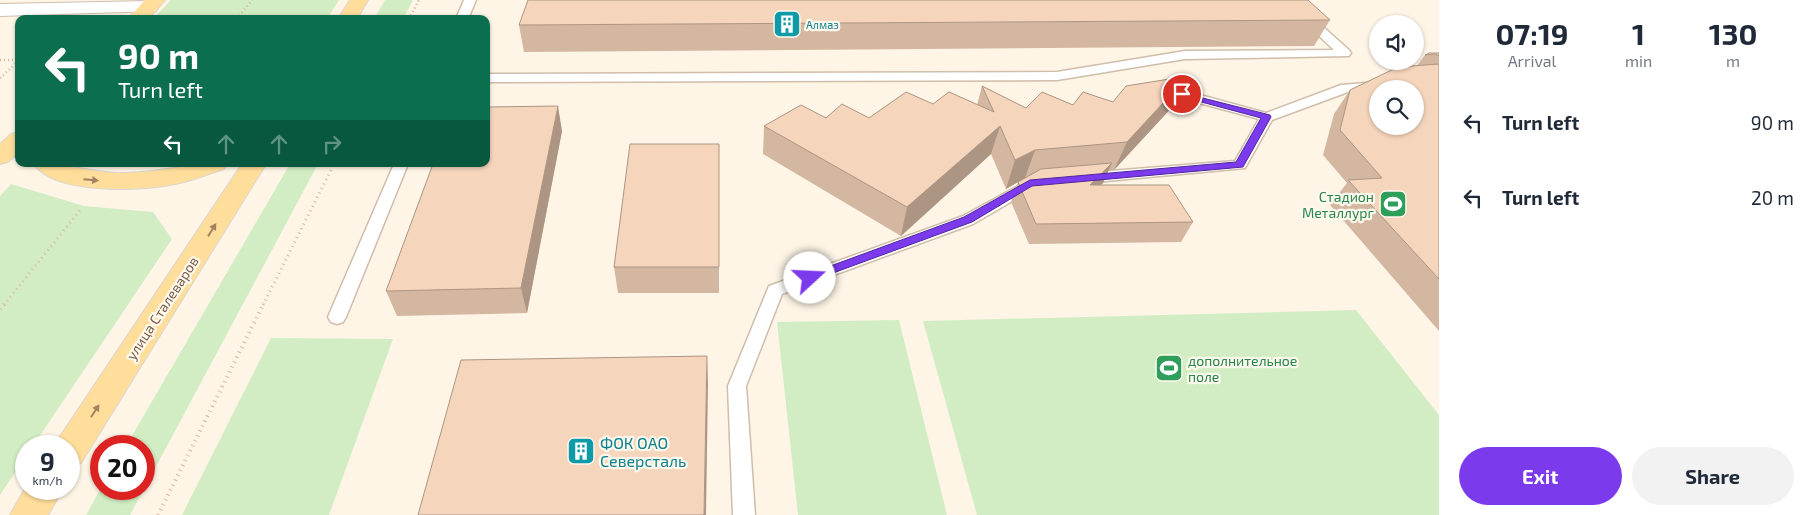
<!DOCTYPE html>
<html lang="en">
<head>
<meta charset="utf-8">
<style>
	:root { --surface:#fff; --page:#f2f2f3; --text:#1f2937; --muted:#747a83; --accent:#7c3aed }
	body { margin:0; font-family:"Exo 2",sans-serif; background:var(--page); color:var(--text); height:100vh; display:flex; flex-direction:column; font-size:19px; white-space:nowrap }
	* { box-sizing:border-box; margin:0 }
	p { font-size:16px; color:var(--muted) }
	.icon { flex:none; width:28px; height:28px; fill:none; stroke:currentColor; stroke-width:2; stroke-linecap:round; stroke-linejoin:round }
	.map { position:relative; flex:1; overflow:hidden }
	.details { display:flex; flex-direction:column; background:var(--surface); width:375px }
	.details>* { flex:none }
	.banner { position:absolute; left:15px; top:15px; width:475px; height:152px; border-radius:10px; box-shadow:0 1px 4px #0004; background:#0b6e4f; color:#fff; overflow:hidden }
	.fabs { position:absolute; left:1369px; top:15px; display:grid; gap:10px }
	.fabs a { display:grid; place-items:center; width:55px; height:55px; border-radius:50%; background:var(--surface); box-shadow:0 1px 4px #0004; font-size:25px }
	.speed { position:absolute; left:15px; top:435px; display:flex; gap:10px; font-size:25px; font-weight:700; text-align:center }
	.speed>* { display:grid; place-content:center; width:65px; height:65px; border-radius:50%; background:var(--surface); box-shadow:0 1px 4px #0004; line-height:1 }
	.speed small { font-size:12px; font-weight:400 }
	.speed .limit { border:8px solid #d22; background:#fff; color:#111 }
	.pin { position:absolute; display:grid; place-items:center; width:42px; height:42px; color:#fff; margin:-21px; border:2px solid #fff; border-radius:50%; box-shadow:0 1px 5px #0007 }
	.me { position:absolute; width:55px; margin:-28px; rotate:70deg; stroke-linejoin:round; filter:drop-shadow(0 0 4px #0008) }
	.turn { display:flex; align-items:center; gap:18px; height:105px; padding:0 20px; font-size:22px }
	.turn .icon { width:65px; height:65px; stroke-width:2.5 }
	.turn b { display:block; font-size:35px; line-height:42px }
	.lanes { display:flex; align-items:center; height:48px; padding:0 20px; background:#0003; justify-content:center; gap:25px; direction:ltr }
	.lanes .off { opacity:.35 }
	.eta { display:flex; justify-content:space-evenly; align-items:center; height:85px; text-align:center }
	.eta b { font-size:30px; font-weight:700; line-height:35px }
	.action { display:flex; gap:10px; margin-top:auto; padding:10px 20px }
	.action a { flex:1; height:58px; border-radius:30px; background:var(--accent); color:#fff; font-size:20px; font-weight:700; line-height:58px; text-align:center }
	.action a+a { background:var(--page); color:var(--text) }
	ul { padding:0; list-style:none }
	li { display:flex; align-items:center; gap:15px; height:75px; padding:0 20px }
	li div { flex:1 }
	li b { display:block; font-size:19px }
	li em { font-style:normal }
	main { display:flex; flex:1; min-height:0 }
	.map>svg:first-child { display:block }
	.green { fill:#d2edc3 }
	.lines { fill:none; stroke-linecap:round; stroke-linejoin:round }
	.service-casing { stroke:#d0bdaa; stroke-width:3 }
	.tertiary-casing { stroke:#d0bdaa; stroke-width:2 }
	.primary-casing { stroke:#dcd5cf; stroke-width:2 }
	.path-far2 { stroke:#dab89e; stroke-width:2.5; stroke-dasharray:1 3; stroke-linecap:butt }
	.path-far1 { stroke:#dab89e; stroke-width:3; stroke-dasharray:1 4; stroke-linecap:butt }
	.path { stroke:#dab89e; stroke-width:4; stroke-dasharray:1 4.5; stroke-linecap:butt }
	.service { fill:#fff; fill-rule:evenodd }
	.tertiary { fill:#fff; fill-rule:evenodd }
	.primary { fill:#ffde9b; fill-rule:evenodd }
	.wall { fill:#d3b7a1 }
	.shaded-wall { fill:#ac9583 }
	.building { fill:#f5d5bb; stroke:#ac9583; fill-rule:evenodd }
	.oneway { fill:#a18361 }
	.route { fill:#7c3aed; stroke:#51269a }
	.labels { text-anchor:middle; dominant-baseline:central; stroke-width:4.5; stroke-linejoin:round; paint-order:stroke }
	.far-culture-label { font-size:11px; fill:#0d838f; stroke:#fff9ed; text-anchor:start }
	.leisure-label { font-size:14px; fill:#27864d; stroke:#fff9ed; text-anchor:end }
	.street-label { font-size:14px; fill:#795c48; stroke:#fff9ed }
	.near-culture-label { font-size:16px; fill:#0d838f; stroke:#fff9ed; text-anchor:start }
</style>
</head>
<body>
<main>
<div class="map">
<svg width="1439" height="515" viewBox="0 0 1439 515">
	<rect width="100%" height="100%" fill="#fef5e6"/>
	<path class="green" d="M171,0h168l-12,19h-174z
		M385,0h28l-10,19h-29z
		M290,164h28l-174,325v-43h-18z
		M11,184l73,22 69,6 19,27 -139,207h-7v10l-26,39v-299z
		M1356,310l83,105v100h-462l-54,-194z
		M899,320l48,195h-149l-21,-193z
		M271,338l122,1 -64,176h-147z
		M101,488v1h43l-14,26h-44z"/>
	<g class="lines">
		<g class="service-casing">
			<path id="service" d="M464,0h12l-8,19h-12z
				M1281,0h12l56,50 2,3 -2,3 -164,3 -128,21 -571,2v-8l571,-2 128,-21 149,-1z
				M1377,82l5,1 1,3 -1,3 -34,3 -76,28 -27,48 -160,15 -7,-5 7,-5 150,-12 24,-42 -82,-22 -1,-3 1,-3 5,-1 84,23 75,-28z
				M394,164h14l-62,153 -3,5 -6,2 -6,-2 -3,-5z
				M1033,178l5,2 2,3 -2,3 -65,38 -191,70 -36,92 9,129h-22l-5,-129 41,-100 194,-70z"/>
		</g>
		<g class="tertiary-casing">
			<path id="tertiary" d="M149,1l7,2 2,4 -2,4 -156,5v-12z"/>
		</g>
		<g class="primary-casing">
			<path id="primary" d="M145,0h20l-17,19h-20z
				M350,0h18l-11,19h-19z
				M19,132v20l-11,10 -8,2v-20l11,-10z
				M34,164c31,-2 59,10 91,9 35,0 67,-11 102,-9l-3,5c-17,5 -32,12 -49,15 -32,7 -121,11 -141,-20z
				M242,164h24l-185,299 -12,4v-21h-14l2,-5z
				M26,487v2h37l-15,26h-38z"/>
		</g>
		<path class="path-far2" d="M237,19l15,-19
			M409,19l10,-19
			M0,60h19
			M0,78l19,-17"/>
		<path class="path-far1" d="M4,305l77,-96
			M263,305l71,-141"/>
		<path class="path" d="M0,309l5,-6
			M158,515l106,-212"/>
		<use href="#service" class="service"/>
		<use href="#tertiary" class="tertiary"/>
		<use href="#primary" class="primary"/>
	</g>
	<path class="wall" d="M1330,20l-16,26 -790,6 -5,-27z
		M1439,53v278l-109,-126 17,-22 -24,-28 11,-41 16,-24 67,-24 8,-11z
		M1188,76l-13,28 -61,66 -6,1 -5,12 -3,2 93,37 -12,20 -152,2 -18,-42 7,-20 7,-4 -19,11 -15,-35 -90,82 -138,-82 1,-28 62,-8h43l64,-14 44,1 5,-19 44,22 87,-6z
		M562,131l-35,182 -130,3 -11,-25z
		M719,144v149h-101l-4,-26z"/>
	<path class="shaded-wall" d="M1188,76l-13,28 -61,66 13,-28z
		M558,106l4,25 -35,182 -6,-25z
		M1000,126l-9,28 -90,82 6,-29z
		M1035,150l-10,28 -19,11 9,-29z
		M1112,163l-9,20 -21,22 8,-20z
		M707,356l1,28 -2,131h-2z"/>
	<path class="building" d="M528,0h780l22,20 -811,5z
		M1429,53h10v3l-4,-2 -10,1z
		M1439,64v215l-91,-99 34,-2 -42,-48 10,-40 48,-23zM1378,89h37v37h-37z
		M1188,76l-61,66 -92,8 -20,10 -15,-34 -93,81 -143,-81 37,-21 25,13 16,-14 27,14 37,-26 27,12 16,-12 45,20 -12,-26 44,22 16,-16 31,13 10,-13 30,10 13,-16z
		M558,106l-37,182 -135,3 47,-127h53v-57z
		M630,144h89v123h-105z
		M1112,163l-22,22h79l24,37 -157,2 -18,-42 23,-13z
		M707,356l-3,159h-286l43,-155z"/>
	<defs><path id="oneway-solid" d="M-6-.8H1V-3.2L6.5 0L1 3.2V.8H-6Z" transform="scale(1.25)"/></defs>
	<g class="oneway">
		<use href="#oneway-solid" transform="translate(91 180) rotate(5)"/>
		<use href="#oneway-solid" transform="translate(212 230) rotate(-58)"/>
		<use href="#oneway-solid" transform="translate(95 411) rotate(-57)"/>
	</g>
	<path class="route" d="M1179,92l91,23 1,2 -28,50 -211,19 -60,36 -158,58h-8l-2,-2 2,-3 158,-58 66,-37 206,-18 25,-44 -82,-22z"/>
	<defs>
		<g id="building-square" transform="scale(1.4375)"><rect x="-9" y="-9" width="18" height="18" rx="4" fill="#0f9aa8" stroke="#fff9ed"/><path d="M-4-6H4V6H1V3H-1V6H-4ZM-2.5-4.3h1.7v1.8h-1.7ZM.8-4.3h1.7v1.8H.8ZM-2.5-1h1.7V.8h-1.7ZM.8-1h1.7V.8H.8Z" fill="#fff"/></g>
		<g id="stadium-square" transform="scale(1.4375)"><rect x="-9" y="-9" width="18" height="18" rx="4" fill="#2e9e5b" stroke="#fff9ed"/><path d="M0-5a6.5 5 0 1 0 0 10a6.5 5 0 1 0 0-10ZM-3.5-1.8h7v3.6h-7Z" fill="#fff"/></g>
	</defs>
	<g fill-rule="evenodd">
		<use href="#building-square" x="787" y="24"/>
		<use href="#stadium-square" x="1393" y="204"/>
		<use href="#stadium-square" x="1169" y="368"/>
		<use href="#building-square" x="581" y="451"/>
	</g>
	<g class="labels">
		<g class="far-culture-label">
			<text x="806" y="24">Алмаз</text>
		</g>
		<g class="leisure-label">
			<text x="1374" y="196">Стадион<tspan x="1374" dy="16">Металлург</tspan></text>
			<text x="1188" y="360" text-anchor="start">дополнительное<tspan x="1188" dy="16">поле</tspan></text>
		</g>
		<g class="street-label">
			<text transform="translate(162 308) rotate(-57)">улица Сталеваров</text>
		</g>
		<g class="near-culture-label">
			<text x="600" y="442">ФОК ОАО<tspan x="600" dy="18">Северсталь</tspan></text>
		</g>
	</g>
</svg>
<div class="fabs">
<a><svg class="icon" aria-label="sound" viewBox="0 0 24 24"><path d="M4 9h4l5-4v14l-5-4H4zM17 9q2 3 0 6"/></svg></a>
<a><svg class="icon" aria-label="search" viewBox="0 0 24 24"><circle cx="10" cy="10" r="6"/><path d="M15 15l6 6"/></svg></a>
</div>
<div class="speed"><div>9<small>km/h</small></div><div class="limit">20</div></div>
<div class="pin" style="left:1182px;top:94px;background:#d93025"><svg class="icon" aria-label="arrive" viewBox="0 0 24 24"><path d="M6 21V4h12l-3 4 3 4H6"/></svg></div>
<svg class="me" style="left:810px;top:278px" viewBox="-20 -20 40 40"><circle r="19" fill="#fff"/><path d="M0-13L10 11 0 6-10 11z" fill="#7c3aed"/></svg>
<div class="banner">
<div class="turn"><svg class="icon" aria-label="left" viewBox="0 0 24 24"><path d="M17 20v-9H6M10 6l-5 5 5 5"/></svg><div><b>90 m</b>Turn left</div></div>
<div class="lanes"><svg class="icon" aria-label="left" viewBox="0 0 24 24"><path d="M17 20v-9H6M10 6l-5 5 5 5"/></svg><svg class="icon off" aria-label="ahead" viewBox="0 0 24 24"><path d="M12 20V5M6 11l6-6 6 6"/></svg><svg class="icon off" aria-label="ahead" viewBox="0 0 24 24"><path d="M12 20V5M6 11l6-6 6 6"/></svg><svg class="icon off" aria-label="right" viewBox="0 0 24 24"><path d="M7 20v-9h11M14 6l5 5-5 5"/></svg></div>
</div>
</div>
<section class="details">
<div class="eta">
<div><b>07:19</b><p>Arrival</p></div>
<div><b>1</b><p>min</p></div>
<div><b>130</b><p>m</p></div>
</div>
<ul>
<li><svg class="icon" aria-label="left" viewBox="0 0 24 24"><path d="M17 20v-9H6M10 6l-5 5 5 5"/></svg><div><b>Turn left</b></div><em>90 m</em></li>
<li><svg class="icon" aria-label="left" viewBox="0 0 24 24"><path d="M17 20v-9H6M10 6l-5 5 5 5"/></svg><div><b>Turn left</b></div><em>20 m</em></li>
</ul>
<div class="action"><a>Exit</a><a>Share</a></div>
</section>
</main>
</body>
</html>
